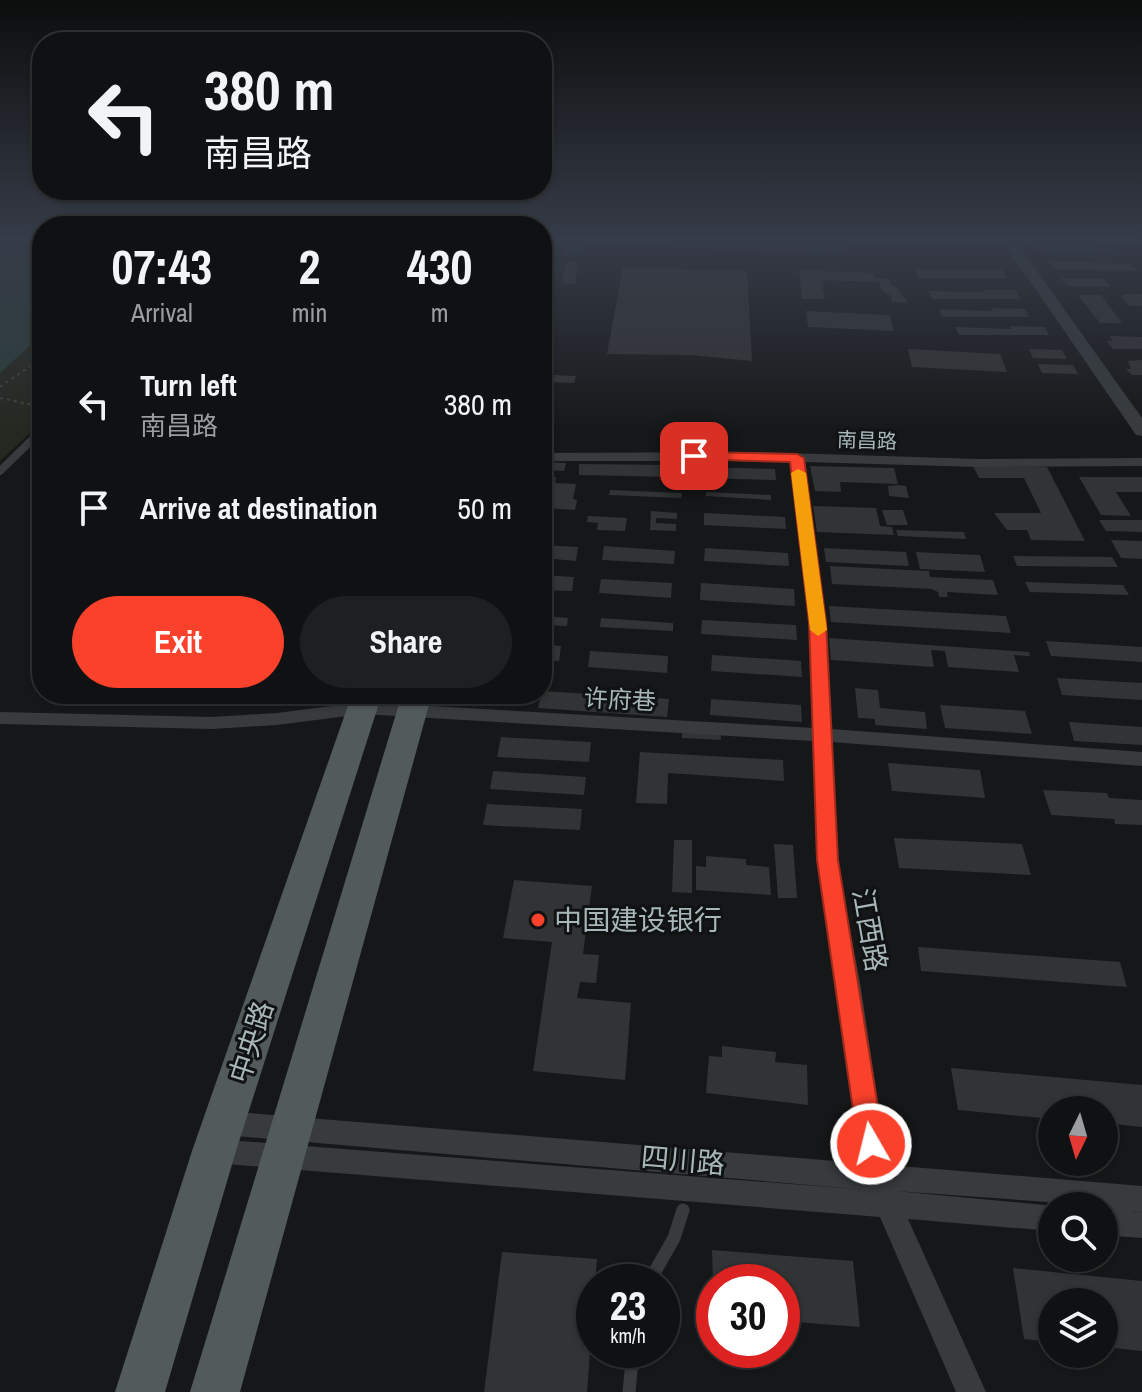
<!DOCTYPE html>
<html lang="en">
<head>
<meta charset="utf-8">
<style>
	:root { --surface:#101112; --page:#1e1f20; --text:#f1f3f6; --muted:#9c9d9f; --line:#303132; --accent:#fa412b }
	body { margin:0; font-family:"Archivo Narrow","Noto Sans SC",sans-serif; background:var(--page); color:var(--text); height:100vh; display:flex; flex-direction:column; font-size:30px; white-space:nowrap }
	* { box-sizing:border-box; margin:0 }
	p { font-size:26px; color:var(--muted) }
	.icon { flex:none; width:44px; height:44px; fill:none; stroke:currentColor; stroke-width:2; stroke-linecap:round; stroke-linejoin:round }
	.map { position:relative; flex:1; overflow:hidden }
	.side { position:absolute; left:32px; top:216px; width:520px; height:488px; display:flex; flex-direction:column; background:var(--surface); border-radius:32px; box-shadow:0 2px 6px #0004,0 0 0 2px var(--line) }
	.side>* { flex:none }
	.hud { position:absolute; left:32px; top:32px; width:520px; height:168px; border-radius:32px; box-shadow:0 2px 6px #0004,0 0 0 2px var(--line); background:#101112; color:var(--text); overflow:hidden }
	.needle { width:52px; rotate:185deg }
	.fabs { position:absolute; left:1038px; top:1096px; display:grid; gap:16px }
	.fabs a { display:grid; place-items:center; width:80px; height:80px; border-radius:50%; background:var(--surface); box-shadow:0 2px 6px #0004,0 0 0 2px var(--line); font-size:40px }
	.speed { position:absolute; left:576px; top:1264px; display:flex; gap:16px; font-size:40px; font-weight:700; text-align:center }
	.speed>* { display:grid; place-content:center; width:104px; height:104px; border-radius:50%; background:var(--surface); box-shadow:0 2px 6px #0004,0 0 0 2px var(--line); line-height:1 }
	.speed small { font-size:20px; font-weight:400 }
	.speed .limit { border:12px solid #d22; background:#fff; color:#111 }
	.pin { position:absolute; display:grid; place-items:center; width:68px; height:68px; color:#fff; margin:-34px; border-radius:16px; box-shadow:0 4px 12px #0006 }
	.me { position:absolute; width:88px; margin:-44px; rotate:352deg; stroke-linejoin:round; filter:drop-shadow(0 0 6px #0008) }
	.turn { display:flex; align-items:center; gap:28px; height:168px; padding:0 40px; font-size:36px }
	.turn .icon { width:104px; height:104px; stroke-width:2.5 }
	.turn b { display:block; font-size:56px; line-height:68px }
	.eta { display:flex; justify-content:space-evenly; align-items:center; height:136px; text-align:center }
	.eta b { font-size:48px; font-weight:700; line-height:56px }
	.primary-button { display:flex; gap:16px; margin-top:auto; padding:16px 40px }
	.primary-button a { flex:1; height:92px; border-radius:48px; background:var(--accent); color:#fff; font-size:32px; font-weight:700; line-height:92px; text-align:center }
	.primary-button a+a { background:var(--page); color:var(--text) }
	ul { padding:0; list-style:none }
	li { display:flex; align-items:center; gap:24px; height:104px; padding:0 40px }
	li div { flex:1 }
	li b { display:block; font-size:30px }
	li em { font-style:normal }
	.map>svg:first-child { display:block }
	.green { fill:#242820 }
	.water { fill:#2b3d3a }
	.building { fill:#313334 }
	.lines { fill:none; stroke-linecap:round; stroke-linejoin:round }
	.path { stroke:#3d4344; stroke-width:2; stroke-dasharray:3 4; stroke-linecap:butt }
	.service-far1 { stroke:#373b3d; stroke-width:8 }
	.service { stroke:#373b3d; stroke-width:13 }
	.minor { fill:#373b3d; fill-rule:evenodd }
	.tertiary { fill:#373b3d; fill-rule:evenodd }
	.primary { fill:#525a5c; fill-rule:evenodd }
	.route { fill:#fa412b; stroke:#a22a1c; stroke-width:2 }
	.slow { fill:#f59e0b }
	.poi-dot { fill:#fa412b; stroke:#111213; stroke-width:3 }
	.labels { text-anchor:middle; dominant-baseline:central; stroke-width:6; stroke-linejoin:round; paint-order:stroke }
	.far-street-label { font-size:20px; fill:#a7b6b9; stroke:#111213 }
	.street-label { font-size:24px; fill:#a7b6b9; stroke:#111213 }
	.near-poi-label { font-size:28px; fill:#a7b6b9; stroke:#111213; text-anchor:start }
	.near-street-label { font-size:28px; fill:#a7b6b9; stroke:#111213 }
</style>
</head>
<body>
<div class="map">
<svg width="1142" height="1392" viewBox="0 0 1142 1392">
	<rect width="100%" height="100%" fill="#161718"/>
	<path class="green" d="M0,239h42v183l-42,39z"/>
	<path class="water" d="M0,239h42v95l-42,39z"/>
	<path class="building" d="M569,239h15l1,16h-20z
		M672,239h170l2,13 -173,-5z
		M876,239h94l5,7 -97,-1z
		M1036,246l81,2 7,7 -83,-2z
		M1048,261l83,3 7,7 -85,-2z
		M566,262h12l-3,22 -13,-1z
		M623,267l124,4 5,90 -61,-6 -84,-1z
		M968,269l35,1 4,8h-89l-3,-8z
		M799,270l74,3 2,5h13l4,8 5,1 11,16 -16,-1 -1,-6 -9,-5 -3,-9 -58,-2 4,19h-23z
		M1060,278l43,1 7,8 -43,-1z
		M984,290h31l5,9h-88l-4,-8 57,1z
		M1129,294h13v12h-13l-8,-10z
		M1078,295h23l21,28h-22z
		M991,308l34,1 4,8h-87l-3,-8 53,2z
		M806,311l84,4 4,16 -86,-4z
		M1010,326l35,1 4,8h-90l-4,-8 56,2z
		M1110,336l32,1v12h-29l-6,-8h5z
		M908,349l92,5 7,18 -95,-5z
		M1029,349l33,1 5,9 -34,-1z
		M1142,360v15h-10l-6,-6h5l-3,-8z
		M1038,364l35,1 5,9 -36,-1z
		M542,375h13l21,1 -2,7 -27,-1 -1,3h-4z
		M542,462l24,1 -2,8 -22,-1z
		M579,464l95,1 1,12 -96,-2z
		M810,466l84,2 4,16 -58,-2 1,10 -26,-1z
		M973,466l74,1 38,74 -54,-1 -4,-10h-20l-13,-17h47l-17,-35h-45z
		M700,467l75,2 1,11 -75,-2z
		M542,476l14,1 -1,6 21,1 -3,15 4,1 -2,10 -33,-2z
		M1079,477h63v15h-26l15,24 -30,-1z
		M899,485l7,1 3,12 -20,-2 -1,-10z
		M610,490l72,3 -1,5 -72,-3z
		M706,492l65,3v5l-65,-4z
		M813,506l63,2 4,18 12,1 2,8 -77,-3z
		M882,510h21l5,15h-21z
		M651,511l26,2v6l-21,-1v5l20,1v7l-26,-1z
		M704,513l81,4 1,12 -82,-4z
		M588,516l39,2 -2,13 -28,-1 1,-7 -11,-1z
		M1099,520h43v12l-36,-1z
		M896,530l68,2 2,7 -68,-3z
		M1111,540l31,1v18l-21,-1z
		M542,545l36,2 -2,14 -34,-3z
		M604,546l71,5 -1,13 -72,-4z
		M705,548l83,5 1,13 -85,-5z
		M824,548l82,4 3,14 -83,-4z
		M916,552l64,3 5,17 -65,-3z
		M1013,556l99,1 6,10 -101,-1z
		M830,566l99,5 1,6 63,3 5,15 -51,-3 1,5h-9l-1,-5 -7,-3 -99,-5z
		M542,575l32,2 -2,14 -30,-1z
		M601,579l71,4 -1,15 -72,-5z
		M1025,582l98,3 6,10 -99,-3z
		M701,583l93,6 1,17 -95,-6z
		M829,606l177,10 5,17 -180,-11z
		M542,616l26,2 -1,8 -25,-1z
		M601,618l72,5v8l-73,-4z
		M702,620l94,5 1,15 -96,-6z
		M829,638l200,14 1,4 -16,-1 5,17 -71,-5 -3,-16 -14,-1 3,17 -103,-7z
		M1046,641l96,6v15l-91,-6z
		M542,644l19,2 -2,15 -17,-1z
		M590,651l78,5 -1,17 -79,-6z
		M712,655l89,6 1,16 -91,-6z
		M1057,678l85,5v17l-80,-5z
		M855,688l23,2 2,18 45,4 2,17 -52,-4v-6l-17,-1z
		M542,691l127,8 -2,18 -129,-9z
		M489,694h39l-1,7 -39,-2z
		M711,699l90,6 1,17 -92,-7z
		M940,705l85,6 7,23 -87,-6z
		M1069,722l73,5v18l-68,-4z
		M682,727l38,2 1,11 -39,-2z
		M501,737l90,5 -2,20 -92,-5z
		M640,752l143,8 1,21 -116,-8 -1,31 -31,-1z
		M888,763l92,7 5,28 -93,-7z
		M493,771l93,6 -2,18 -94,-6z
		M1043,790l64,3 2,5 33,2v25l-27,-1 -1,-5 -63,-4z
		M487,804l95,5 -2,21 -97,-5z
		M894,838l128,6 9,31 -132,-7z
		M674,840h18v53l-20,-1z
		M774,844l19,1 4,53h-19z
		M706,856l40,3v6l23,2 2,28 -75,-5v-24l10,1z
		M514,880l78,6 -9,68 16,1 -3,28 -16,-1 -3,16 54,5 -6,77 -92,-9 19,-129 -49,-4z
		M918,947l202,15 7,25 -206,-16z
		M722,1046l54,6 -1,10 32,3 1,40 -102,-12 3,-37 13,1z
		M951,1068l191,17v42l-38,-4v-13h-52v9l-94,-9z
		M712,1250l141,11 7,66 -78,-6v-39h-69z
		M502,1252l95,7 -10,133h-103z
		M1013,1268l129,13v70l-38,-4v-45h-52v40l-28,-3z"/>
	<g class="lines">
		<path class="path" d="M30,364l12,11
			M0,387l42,-29
			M0,398l42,9"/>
		<path class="service-far1" d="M0,471l42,-41"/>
		<path class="service" d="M649,1282l25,-44 9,-28
			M629,1392l4,-42"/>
		<path class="minor" d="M752,452l227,7 163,-1v8l-163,1 -175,-5 22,160 5,107 311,23v14l-310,-24 5,118 24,128 26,177 255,21v26l-38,-3v-3l-209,-15 160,15h-3v25l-144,-12 78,173h-30l-76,-175 -666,-54 -9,-4 -4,-8 4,-8 9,-4 654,51 -644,-55 -9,-4 -4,-8 4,-8 9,-4 636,52 -23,-175 -20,-128 -4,-119 -450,-27 -86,11 -65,4 -212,-5v-12l212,5 65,-4 86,-11 450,26 -3,-106 -20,-161h-248v-8z
			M1104,1209l38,3v26l-38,-3z"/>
		<path class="tertiary" d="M1001,239h13l128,179v18l-6,-1z"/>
		<path class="primary" d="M542,239h14l-5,21 -9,5z
			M352,694h30l-146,457 -71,241h-50l77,-241z
			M402,694h30l-192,698h-50z"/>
	</g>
	<linearGradient id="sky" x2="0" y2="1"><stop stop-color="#0c0d0d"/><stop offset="0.55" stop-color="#363c48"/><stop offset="1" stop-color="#363c48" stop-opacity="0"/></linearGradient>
	<rect width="1142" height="434" fill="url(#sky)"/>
	<path class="route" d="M694,452l103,2 7,4 22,164 12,238 46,284 -4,9 -9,3 -9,-3 -4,-9 -41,-284 -8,-238 -19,-160 -101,-3 -2,-3z"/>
	<path class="slow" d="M798,469l8,4 21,157 -9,6 -8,-6 -19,-157z"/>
	<circle class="poi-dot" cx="538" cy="920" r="8"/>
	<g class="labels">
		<g class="far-street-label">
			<text transform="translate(867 440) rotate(2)">南昌路</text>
		</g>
		<g class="street-label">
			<text transform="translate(620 699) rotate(3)">许府巷</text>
		</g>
		<g class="near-poi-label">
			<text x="554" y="920">中国建设银行</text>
		</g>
		<g class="near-street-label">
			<text transform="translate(870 930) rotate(80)">江西路</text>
			<text transform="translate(251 1042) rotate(-72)">中央路</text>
			<text transform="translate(683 1160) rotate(5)">四川路</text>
		</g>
	</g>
</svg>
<div class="fabs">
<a><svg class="needle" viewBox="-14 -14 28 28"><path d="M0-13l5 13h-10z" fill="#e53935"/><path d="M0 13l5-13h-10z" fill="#9c9d9f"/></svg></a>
<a><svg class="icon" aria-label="search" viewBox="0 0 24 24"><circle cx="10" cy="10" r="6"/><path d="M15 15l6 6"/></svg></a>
<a><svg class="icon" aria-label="layers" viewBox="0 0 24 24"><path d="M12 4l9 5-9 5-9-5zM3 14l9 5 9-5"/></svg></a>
</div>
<div class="speed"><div>23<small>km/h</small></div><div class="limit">30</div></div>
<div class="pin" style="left:694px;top:456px;background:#d93025"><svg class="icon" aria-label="arrive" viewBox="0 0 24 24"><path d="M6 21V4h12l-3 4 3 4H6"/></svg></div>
<svg class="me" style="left:871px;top:1144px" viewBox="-20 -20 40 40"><circle r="17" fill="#fa412b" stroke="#fff" stroke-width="3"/><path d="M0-11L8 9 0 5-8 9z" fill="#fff"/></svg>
<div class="hud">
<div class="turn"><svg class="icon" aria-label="left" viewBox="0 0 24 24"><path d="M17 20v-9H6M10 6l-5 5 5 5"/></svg><div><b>380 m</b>南昌路</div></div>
</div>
<section class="side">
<div class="eta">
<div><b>07:43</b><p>Arrival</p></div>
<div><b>2</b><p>min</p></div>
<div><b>430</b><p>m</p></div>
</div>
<ul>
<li><svg class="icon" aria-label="left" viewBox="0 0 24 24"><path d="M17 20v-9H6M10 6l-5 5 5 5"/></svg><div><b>Turn left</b><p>南昌路</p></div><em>380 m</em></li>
<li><svg class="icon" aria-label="arrive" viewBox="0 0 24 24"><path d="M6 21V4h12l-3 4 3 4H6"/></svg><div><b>Arrive at destination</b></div><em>50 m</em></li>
</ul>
<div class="primary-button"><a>Exit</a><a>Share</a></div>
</section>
</div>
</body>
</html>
